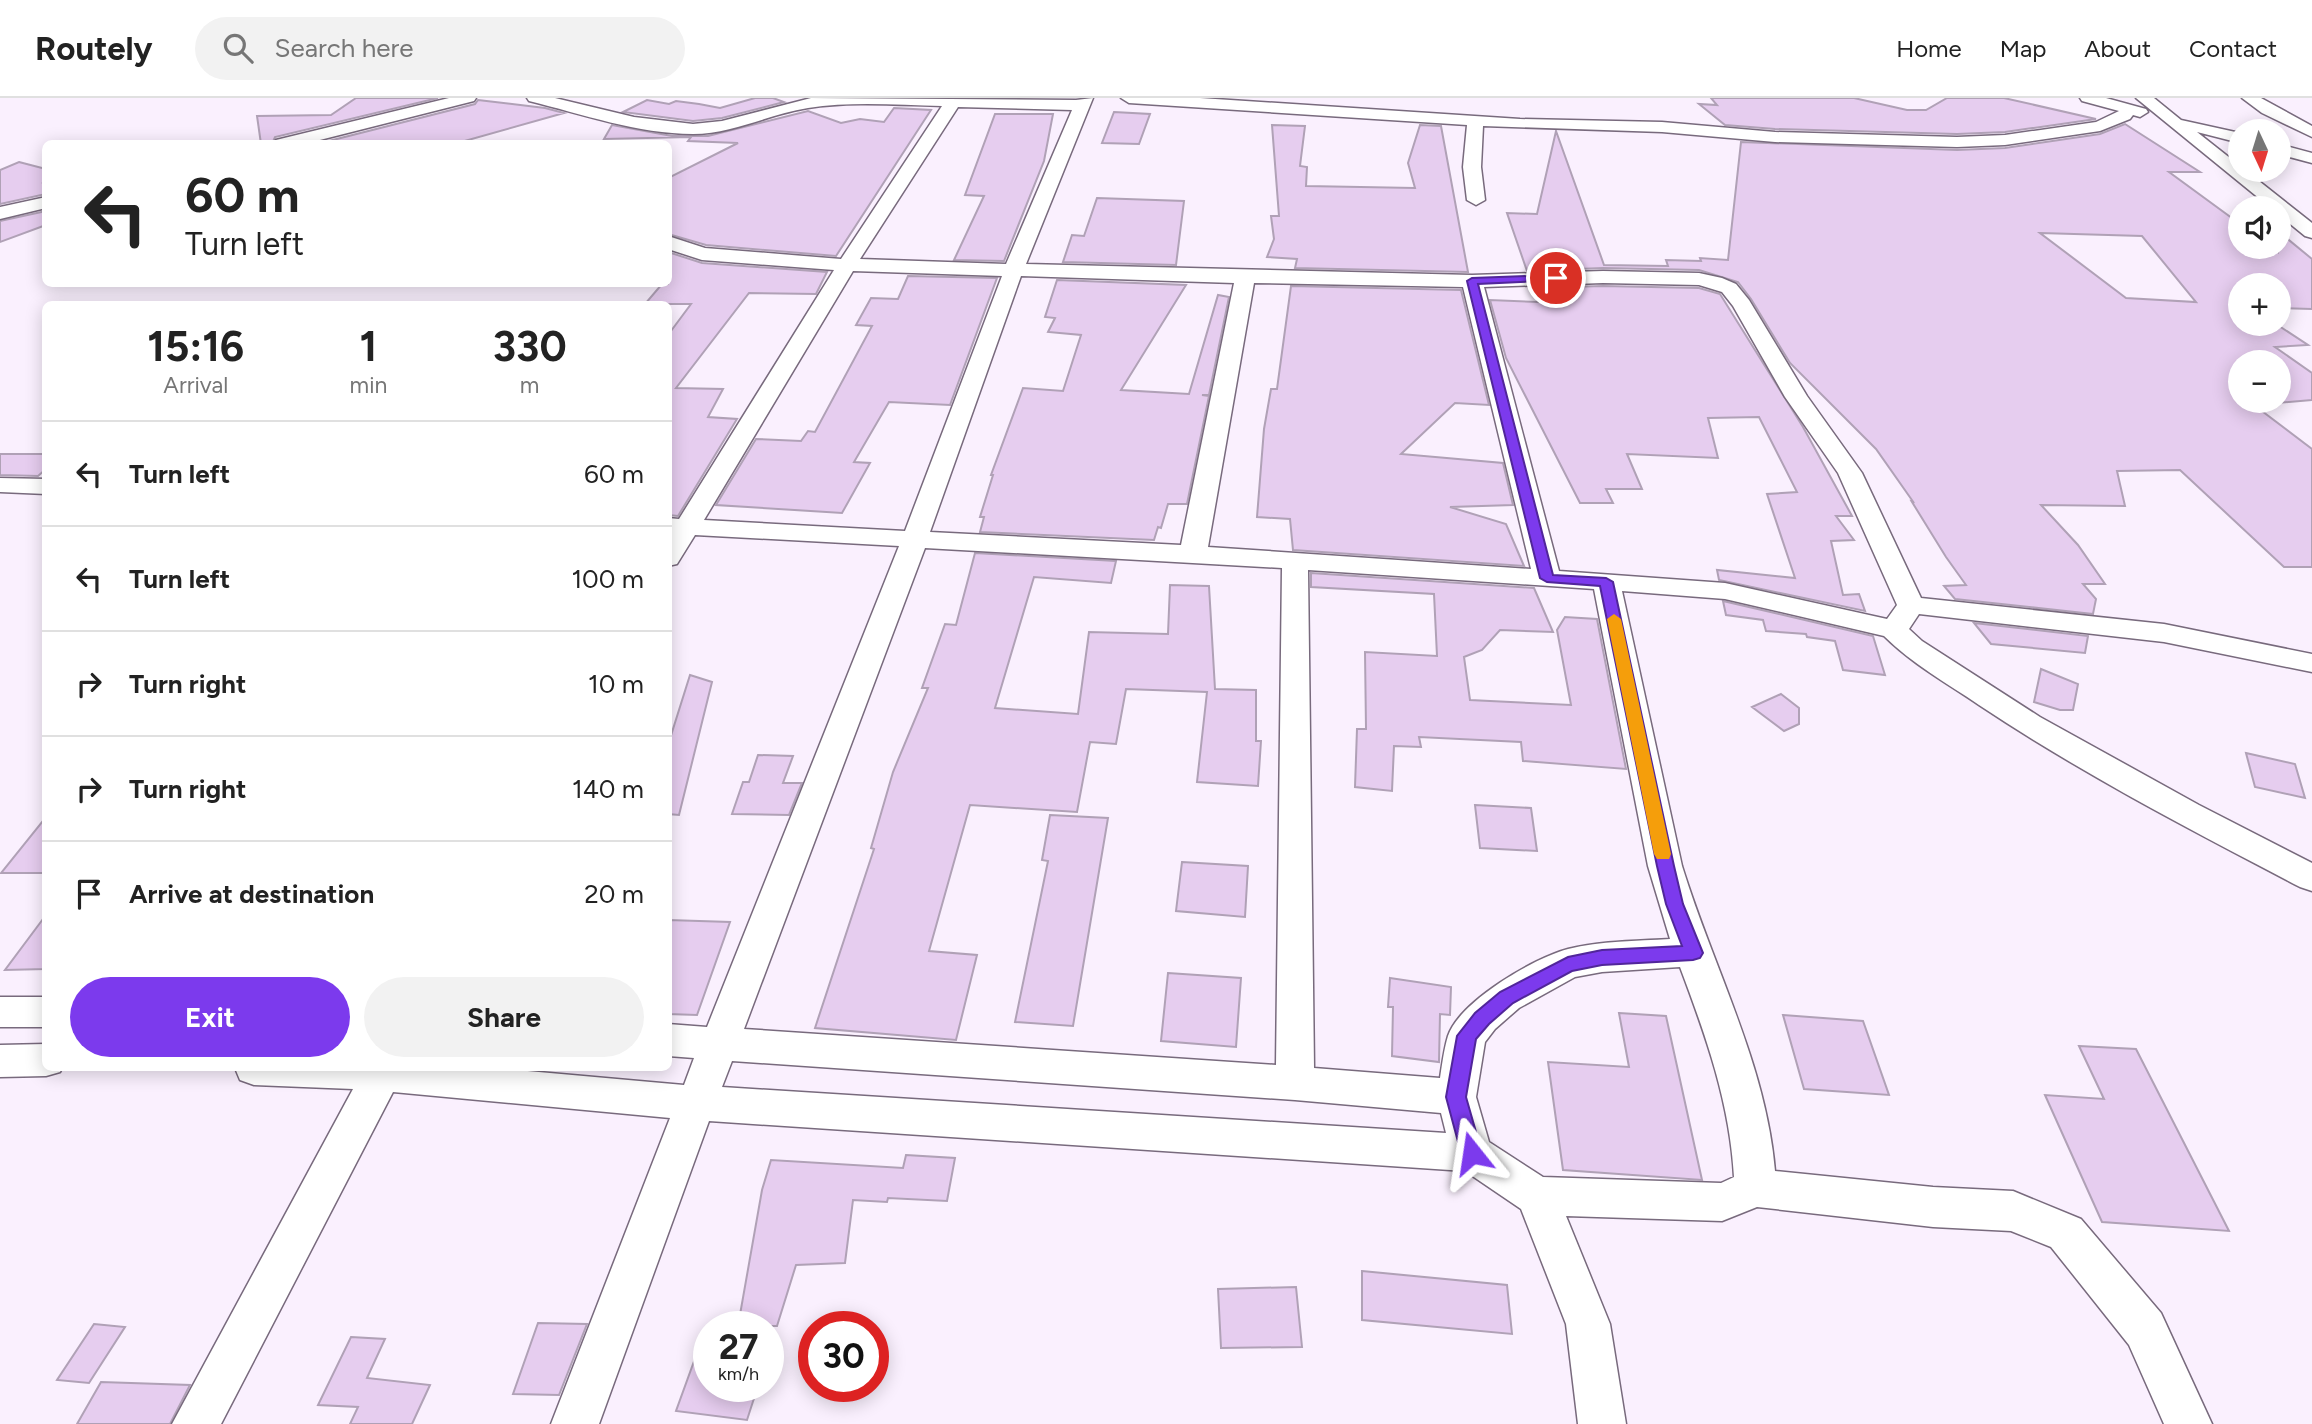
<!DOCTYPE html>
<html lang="en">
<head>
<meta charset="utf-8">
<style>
	:root { --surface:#fff; --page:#f2f2f2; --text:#222; --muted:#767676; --line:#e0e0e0; --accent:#7c3aed }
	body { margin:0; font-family:Figtree,sans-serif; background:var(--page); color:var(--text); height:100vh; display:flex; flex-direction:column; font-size:26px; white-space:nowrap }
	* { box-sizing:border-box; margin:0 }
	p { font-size:23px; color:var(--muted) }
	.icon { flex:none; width:38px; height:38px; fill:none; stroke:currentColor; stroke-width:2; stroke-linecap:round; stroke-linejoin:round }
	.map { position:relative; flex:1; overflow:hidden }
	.details { position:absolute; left:42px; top:203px; width:630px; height:770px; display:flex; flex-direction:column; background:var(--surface); border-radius:10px; box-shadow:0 4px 18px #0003 }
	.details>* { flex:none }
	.top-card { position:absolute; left:42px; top:42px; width:630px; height:147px; border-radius:10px; box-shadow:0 4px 18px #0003; background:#fff; color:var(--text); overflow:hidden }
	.needle { width:46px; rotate:176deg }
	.tools { position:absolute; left:2228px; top:21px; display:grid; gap:14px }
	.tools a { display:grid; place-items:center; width:63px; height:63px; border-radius:50%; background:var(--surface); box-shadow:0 4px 18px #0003; font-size:35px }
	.speed { position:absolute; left:693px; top:1213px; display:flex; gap:14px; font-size:35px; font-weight:700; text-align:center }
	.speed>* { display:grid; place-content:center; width:91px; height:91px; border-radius:50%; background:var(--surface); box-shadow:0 4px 18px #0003; line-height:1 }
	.speed small { font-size:18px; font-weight:400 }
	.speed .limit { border:10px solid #d22; background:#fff; color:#111 }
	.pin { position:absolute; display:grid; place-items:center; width:60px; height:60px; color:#fff; margin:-30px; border:4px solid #fff; border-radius:50%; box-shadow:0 2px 7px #0007 }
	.me { position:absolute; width:77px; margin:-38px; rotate:345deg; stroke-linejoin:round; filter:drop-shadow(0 0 5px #0008) }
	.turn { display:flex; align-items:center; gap:24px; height:147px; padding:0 28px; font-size:32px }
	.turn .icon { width:91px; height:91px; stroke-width:2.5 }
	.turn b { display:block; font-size:49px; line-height:60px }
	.eta { display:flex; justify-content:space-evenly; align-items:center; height:119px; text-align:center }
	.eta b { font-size:42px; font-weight:700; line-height:49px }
	.action { display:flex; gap:14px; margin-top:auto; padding:14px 28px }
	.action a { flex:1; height:80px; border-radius:42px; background:var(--accent); color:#fff; font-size:28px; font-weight:700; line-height:80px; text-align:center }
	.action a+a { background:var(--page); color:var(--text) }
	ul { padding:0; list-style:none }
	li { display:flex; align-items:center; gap:21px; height:105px; padding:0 28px; border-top:2px solid var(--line) }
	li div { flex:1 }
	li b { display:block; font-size:26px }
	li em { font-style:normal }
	header { display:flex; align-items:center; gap:42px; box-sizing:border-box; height:98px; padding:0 35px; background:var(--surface); border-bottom:2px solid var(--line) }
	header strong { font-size:33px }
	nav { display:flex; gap:38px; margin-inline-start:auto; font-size:24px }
	.search { width:490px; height:63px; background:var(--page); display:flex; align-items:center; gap:18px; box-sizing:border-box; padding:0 24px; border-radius:38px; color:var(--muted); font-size:26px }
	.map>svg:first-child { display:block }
	.building { fill:#e6cdef; stroke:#b0a1b6; stroke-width:2; fill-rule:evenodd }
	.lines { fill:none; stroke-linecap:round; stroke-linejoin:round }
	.street-casing { stroke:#786a7d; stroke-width:3 }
	.street { fill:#fff; fill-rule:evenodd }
	.route { fill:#7c3aed; stroke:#51269a; stroke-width:2 }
	.slow { fill:#f59e0b }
</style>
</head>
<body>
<header>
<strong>Routely</strong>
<div class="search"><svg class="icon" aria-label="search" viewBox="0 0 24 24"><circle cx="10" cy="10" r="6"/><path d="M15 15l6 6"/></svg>Search here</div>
<nav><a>Home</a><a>Map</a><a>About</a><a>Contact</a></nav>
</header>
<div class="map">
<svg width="2312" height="1326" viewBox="0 0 2312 1326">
	<rect width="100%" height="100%" fill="#faf0fe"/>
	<path class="building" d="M356,0h82l-163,39 -3,7h-11l-4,-28 74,-1z
		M755,0h18l11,4 -62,16 -29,3 -70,-9 24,-12 22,4 7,-3 23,3 21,4z
		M1711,0h143l53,12h19l21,-12h57l92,21 -91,13 -48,2 -182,-5 -50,-4 -26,-21 18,1z
		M478,2l67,8 19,5 -110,31h-137l158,-40z
		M894,10l37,2 -95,146 -130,-11 -38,-11v-56l70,-35 -50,-2 3,-4 -87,2 8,-14 60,11h36l100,-25 33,12 19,-4 24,3z
		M1114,14l36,2 -11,30 -37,-1z
		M995,16h58l-9,47 -40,100 -50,-1 30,-64 -19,-1z
		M2125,26l75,48h-31l71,52v23h31l7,5v-21l34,28v50l-34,-1v-23h-38v39h36l32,21 -33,2 37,26v27l-58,5 58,44v118h-28l-104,-97 -63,1 8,35 -84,-1 37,40 27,39h-22l13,15 -3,15 -138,-15 -11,-13 22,-1 -20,-28 -34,-55 2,1 -38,-54 -86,-86 -39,-64 -13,-17 -39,-12 -96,-2 -76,3 -20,-58 30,1 19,-83 48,134 64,1 -2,-6 35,1 -1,-3 28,2 13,-118 216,8 48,-2 95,-14zM2040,135l102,3 54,66 -70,-4zM2240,264h38v39h-38z
		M1272,27l33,1 -5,40 7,1 -1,19 109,2 -7,-25 12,-38 21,1 27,146 -173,-4 2,-9 -30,-2 7,-18 -3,-23h8z
		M19,64l27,7v12l-3,2 3,2v9l-46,10v-34z
		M1097,100l87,3 -8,64 -113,-3 9,-27 12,1z
		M46,113v14l-46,17v-21z
		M668,154l34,11 125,9 -11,22 -67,-1 -73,95 47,1 -15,28 29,2 -59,97 -10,-1v-180l23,-31h-46l17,-20h6z
		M908,178l89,2 -47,127 -61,-3 -35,60 16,1 -28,50 -126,-8 40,-66 45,2 7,-10 7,1 57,-106 -16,-1 15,-27 27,1z
		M1057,182l129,5 -65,105 68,4 29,-99 11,2 -20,98h-7l7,1 -22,108h-19l-7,24 -3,-1 -4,13 -174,-8 4,-15h-4l13,-42h-2l32,-87 40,3 18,-56 -33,-3 7,-14 -10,-1z
		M1291,188l170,4 28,115 -34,-2 -54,51 102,9 10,42 -63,2 56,17 18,42 -231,-16 -3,-31 -33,-2 7,-88 7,-40h6z
		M1603,188l96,2 21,6 83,133 49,89h-16l18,24 -23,1 12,54 16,-1 6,17 -146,-31 -2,-10 78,8 -28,-84 30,-2 -38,-75 -51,1 10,40 -91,-4 15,35h-36l7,14h-33l-74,-145 -16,-58 48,2 -5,-14z
		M0,356h46v15l-8,7 -38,-1z
		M975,455l141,8 -5,22 -77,-6 -39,131 83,6 11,-82 79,2 2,-49 39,1 6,103 41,1v51h5l-3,45 -61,-4 10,-90 -81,-3 -10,55 -26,-2 -13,70 -107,-7 -41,146 48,4 -21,85 -141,-12 59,-179 -3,-1 22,-76 35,-84h-6l23,-64 11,1z
		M1311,475l223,15 19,44 -53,-2 -18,20 -18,7 6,43 101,5 -14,-75 8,-13 32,2 29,150 -103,-8 -2,-19 -102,-5 2,10 -27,-1 -2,45 -37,-4 2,-58h9l-1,-77 72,4 -3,-62 -123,-7z
		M1723,503l150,35 12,39 -42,-5 -8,-29 -28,-4 -1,-3 -40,-3 -3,-11 -37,-5z
		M1974,525l114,13 -3,17 -94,-9z
		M2041,571l37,15 -5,26h-13l-26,-8z
		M690,577l22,7 -33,133 -11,-1v-69z
		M1781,596l18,14v16l-15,7 -32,-24z
		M2246,655l49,11 10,34 -50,-11z
		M758,657l35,1 -10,27h19l-13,32 -57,-1 11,-32h6z
		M1475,707l56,3 6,43 -57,-3z
		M1050,717l58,3 -35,208 -58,-4 33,-161 -6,-1z
		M46,719v56h-45z
		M1182,764l66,4 -3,51 -69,-6z
		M46,817v54l-41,1z
		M668,822l62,2 -33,93 -29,-1z
		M1168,875l73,5 -5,69 -75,-6z
		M1390,880l61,9 -1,28 -10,-1 -1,48 -47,-6 1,-49h-5z
		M1619,915l47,3 36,164 -139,-10 -15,-108 81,5z
		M1783,917l80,6 26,74 -85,-6z
		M2079,948l57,3 93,182 -127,-9 -57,-127 59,4z
		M906,1057l49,3 -8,43 -59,-3 -1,4 -34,-2 -8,63 -49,2 -19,61h-39l24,-136 9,-30 132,8z
		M1362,1173l145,14 5,49 -150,-14z
		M1296,1189l6,60 -81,1 -3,-59z
		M538,1225l49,1 -28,71 -46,-1z
		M94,1226l31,3 -36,56 -32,-3z
		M705,1233h4v55h49l-11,34 -71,-9z
		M351,1239l34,2 -18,39 63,7 -18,39h-62l8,-17 -40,-2z
		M101,1284l89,3 -20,39h-93z"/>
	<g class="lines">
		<g class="street-casing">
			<path id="street" d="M449,0h27l-2,3 -170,43h-30l2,-4z
				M527,0h28l79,19 59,7 29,-3 89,-23 265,2 17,-2 -67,166 446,11 131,-4 96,2 23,5 14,6 13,16 58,96 55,77 59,125 243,26 148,30v18l-148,-30 -245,-28 -10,15 13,12 118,76 159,88 113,58v28l-12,-4c-109,-57 -219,-114 -321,-182 -32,-22 -67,-41 -95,-69l-159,-37 -103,-8 60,275c31,101 84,198 93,305l158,16 80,4 68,28 80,94 51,111h-48l-35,-79 -78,-98 -40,-16 -78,-4 -176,-20 -35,14 -156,-5 44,108 16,100h-48l-12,-100 -45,-115 -56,-38 -756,-50 -110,303h-48l119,-306 -277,-26 -172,332h-49l181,-335 -99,-4 -14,-5 -5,-12h260l189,17 10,-27 -26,-2v-32l39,3 192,-481 -204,-11 -18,29 -9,2v-48l11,1 155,-249 -132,-10 -34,-11v-13l37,12 136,11 101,-153c-44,-1 -90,-5 -134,2 -39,6 -75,26 -115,26 -55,0 -111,-20 -164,-33zM958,9l114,3 -66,154 -146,-5zM853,173l149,5 -97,255 -201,-11zM1021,178l213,7 -53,262 -251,-13zM1254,185l209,4 68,282 -323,-22zM1603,185l96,2 23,7 11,14 52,91 53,76 59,132 -10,14 -162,-36 -166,-12 -75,-284zM925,450l357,20 -6,497 -532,-36zM1308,472l286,19 54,277 22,73c-34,2 -69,2 -102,10 -34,9 -108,52 -120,87 -4,13 -6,29 -8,42l-126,-10zM1680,869c26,69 50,136 54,210l-13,6 -178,-6 -54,-35 -13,-45 9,-55 10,-13 24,-21 56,-31 27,-5zM732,963l563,39 146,13 5,20 -724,-46z
				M1121,0h79l320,21 142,3 113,10 182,5 48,-2 91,-13 23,-11 -37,-10 -2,-3h26l40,11 2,3 -8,5 -7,-2 -3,4 -30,12 -95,14 -48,2 -182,-5 -113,-10 -179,-6 -2,41 4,33 -9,5 -9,-5 -4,-33 4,-42 -338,-22z
				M2136,0h18l27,22 59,13v10l-43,-11 43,34v4h5l67,53v15l-7,-2 -27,-22v-6h-7z
				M2242,0h19l51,28v11l-50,-24z
				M2278,46l34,9v10l-34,-9z
				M46,99v11l-46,11v-12z
				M0,380l46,1v15l-46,-2z
				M0,899h46v30h-46z
				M46,946v24h16l-2,4 -14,4 -46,1v-32z"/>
		</g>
		<use href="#street" class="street"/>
	</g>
	<path class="route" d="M1556,177l5,3 -2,2 -81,4 75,291 53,3 7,4 61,284 9,38 20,49 -3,5 -7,2 -91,5 -30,6 -59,32 -24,21 -13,15 -10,58 16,56 -3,7 -7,3 -8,-3 -3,-7 -15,-56 11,-61 18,-23 25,-21 68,-35 34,-7 80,-4 -16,-42 -9,-38 -57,-280 -53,-4 -7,-4 -73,-297 5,-3z"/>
	<path class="slow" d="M1614,516l7,5 50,235 -2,5h-12l-3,-5 -47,-235z"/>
</svg>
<div class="tools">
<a><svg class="needle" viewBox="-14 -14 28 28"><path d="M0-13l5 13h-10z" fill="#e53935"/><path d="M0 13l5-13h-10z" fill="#767676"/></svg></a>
<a><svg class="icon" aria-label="sound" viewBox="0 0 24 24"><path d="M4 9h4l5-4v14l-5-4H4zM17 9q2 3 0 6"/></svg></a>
<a>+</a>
<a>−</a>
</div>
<div class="speed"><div>27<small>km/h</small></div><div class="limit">30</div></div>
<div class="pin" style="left:1556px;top:180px;background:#d93025"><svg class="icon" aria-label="arrive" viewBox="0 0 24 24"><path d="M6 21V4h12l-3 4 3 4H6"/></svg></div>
<svg class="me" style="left:1472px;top:1055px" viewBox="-20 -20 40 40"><path d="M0-17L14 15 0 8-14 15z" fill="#7c3aed" stroke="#fff" stroke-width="4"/></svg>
<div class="top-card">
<div class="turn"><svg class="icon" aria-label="left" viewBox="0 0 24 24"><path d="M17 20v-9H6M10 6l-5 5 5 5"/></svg><div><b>60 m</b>Turn left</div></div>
</div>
<section class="details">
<div class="eta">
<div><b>15:16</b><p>Arrival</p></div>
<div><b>1</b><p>min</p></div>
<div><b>330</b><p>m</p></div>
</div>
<ul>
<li><svg class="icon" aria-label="left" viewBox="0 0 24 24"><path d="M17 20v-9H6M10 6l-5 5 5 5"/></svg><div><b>Turn left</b></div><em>60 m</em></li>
<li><svg class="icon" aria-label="left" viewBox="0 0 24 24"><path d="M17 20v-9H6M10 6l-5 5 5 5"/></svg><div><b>Turn left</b></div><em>100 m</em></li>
<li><svg class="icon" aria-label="right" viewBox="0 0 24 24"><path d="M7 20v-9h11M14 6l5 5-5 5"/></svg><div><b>Turn right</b></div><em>10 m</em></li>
<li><svg class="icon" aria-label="right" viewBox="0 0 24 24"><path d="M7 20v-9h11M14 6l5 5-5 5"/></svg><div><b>Turn right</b></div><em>140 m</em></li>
<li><svg class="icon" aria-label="arrive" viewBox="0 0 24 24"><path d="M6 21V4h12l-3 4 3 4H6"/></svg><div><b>Arrive at destination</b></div><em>20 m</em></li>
</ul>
<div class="action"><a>Exit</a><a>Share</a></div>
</section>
</div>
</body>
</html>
